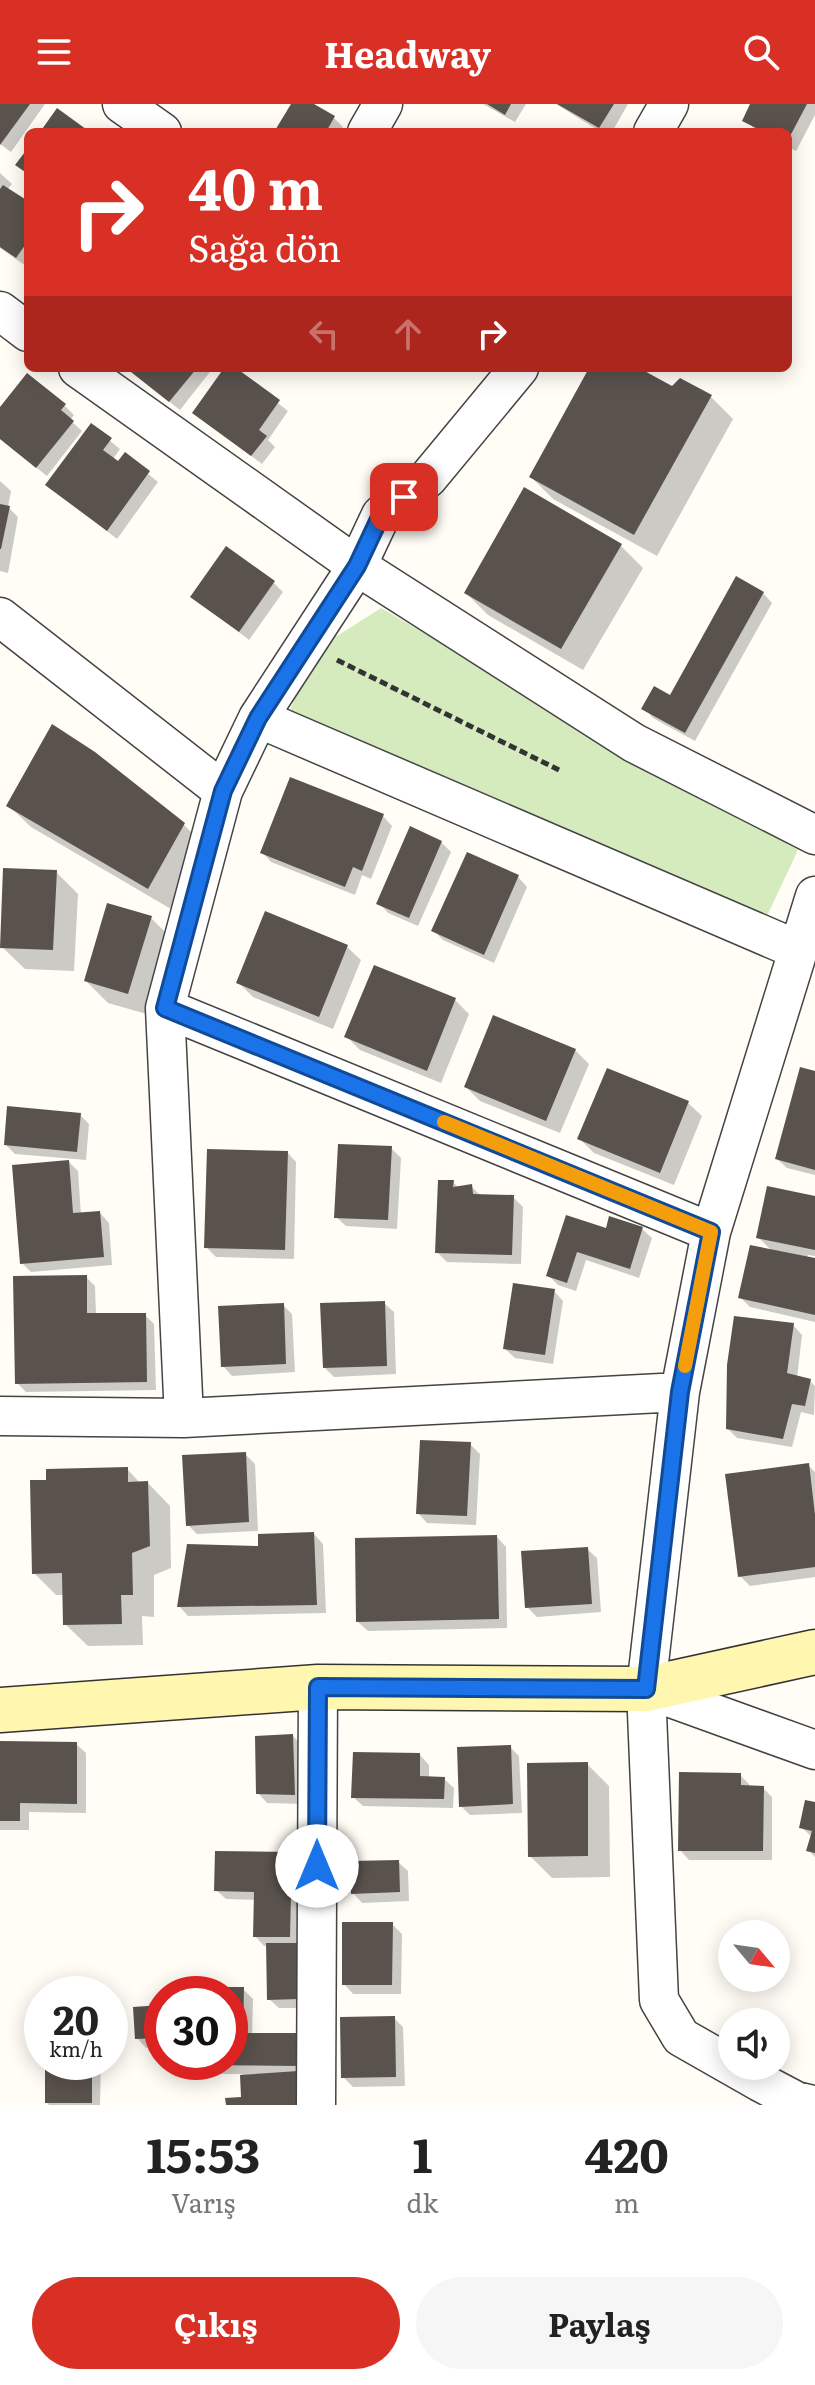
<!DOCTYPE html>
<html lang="tr">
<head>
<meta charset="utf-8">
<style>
	:root { --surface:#fff; --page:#f6f6f6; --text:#222; --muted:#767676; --accent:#d93025 }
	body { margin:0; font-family:Literata,serif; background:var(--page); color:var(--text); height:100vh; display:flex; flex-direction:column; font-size:30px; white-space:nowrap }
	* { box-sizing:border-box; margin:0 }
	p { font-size:26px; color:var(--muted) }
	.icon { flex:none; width:44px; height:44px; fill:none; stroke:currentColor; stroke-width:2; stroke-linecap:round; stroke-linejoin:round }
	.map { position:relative; height:2001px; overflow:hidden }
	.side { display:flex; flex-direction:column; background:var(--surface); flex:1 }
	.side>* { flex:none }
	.guide { position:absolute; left:24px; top:24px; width:768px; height:244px; border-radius:12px; box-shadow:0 4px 20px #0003; background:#d93025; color:#fff; overflow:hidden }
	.needle { width:52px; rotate:119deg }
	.fabs { position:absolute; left:718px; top:1816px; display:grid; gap:16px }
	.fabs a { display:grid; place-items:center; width:72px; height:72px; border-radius:50%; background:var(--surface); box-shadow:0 4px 20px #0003; font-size:40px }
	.speed { position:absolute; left:24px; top:1872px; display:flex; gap:16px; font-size:40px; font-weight:700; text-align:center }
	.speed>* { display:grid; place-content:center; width:104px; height:104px; border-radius:50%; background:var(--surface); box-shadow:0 4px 20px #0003; line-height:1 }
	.speed small { font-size:20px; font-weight:400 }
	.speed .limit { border:12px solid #d22; background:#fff; color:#111 }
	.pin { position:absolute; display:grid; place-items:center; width:68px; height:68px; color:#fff; margin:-34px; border-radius:16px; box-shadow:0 4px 12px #0006 }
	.me { position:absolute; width:88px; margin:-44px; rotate:0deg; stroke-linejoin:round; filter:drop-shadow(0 0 6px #0008) }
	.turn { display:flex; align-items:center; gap:28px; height:168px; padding:0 32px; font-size:36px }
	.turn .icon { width:104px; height:104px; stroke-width:2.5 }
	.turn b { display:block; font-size:56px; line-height:68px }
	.lanes { display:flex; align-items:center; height:76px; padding:0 32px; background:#0003; justify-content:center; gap:40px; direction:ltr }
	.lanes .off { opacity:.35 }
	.eta { display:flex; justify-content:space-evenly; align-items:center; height:136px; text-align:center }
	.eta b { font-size:48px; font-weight:700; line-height:56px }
	.cta { display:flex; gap:16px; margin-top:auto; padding:16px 32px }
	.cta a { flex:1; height:92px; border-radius:48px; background:var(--accent); color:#fff; font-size:32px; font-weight:700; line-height:92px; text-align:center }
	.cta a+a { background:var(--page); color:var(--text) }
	header { display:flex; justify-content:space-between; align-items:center; height:104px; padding:0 32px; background:var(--accent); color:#fff; font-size:36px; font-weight:700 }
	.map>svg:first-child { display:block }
	.green { fill:#d5ebbd }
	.shadow { fill:#0003 }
	.building { fill:#5a524d }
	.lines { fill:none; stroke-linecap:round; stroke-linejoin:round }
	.street-casing { stroke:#444; stroke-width:41 }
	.secondary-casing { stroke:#333; stroke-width:47 }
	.path { stroke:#333; stroke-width:5; stroke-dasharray:8 4; stroke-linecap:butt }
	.street { stroke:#fff; stroke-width:38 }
	.secondary { stroke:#fff6b0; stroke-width:44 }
	.route-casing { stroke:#114b97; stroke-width:20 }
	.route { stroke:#1a73e8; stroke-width:14 }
	.slow { stroke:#f59e0b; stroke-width:14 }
</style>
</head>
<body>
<header><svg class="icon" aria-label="menu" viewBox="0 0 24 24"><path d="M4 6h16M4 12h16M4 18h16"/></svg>Headway<svg class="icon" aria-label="search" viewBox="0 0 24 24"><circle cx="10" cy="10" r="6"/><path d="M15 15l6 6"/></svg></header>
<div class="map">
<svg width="815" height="2001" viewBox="0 0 815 2001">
	<rect width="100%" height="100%" fill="#fffdf5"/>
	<path class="green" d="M381,504l417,242 -32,68 -476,-208 25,-60z"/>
	<path class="shadow" d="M0,0h45l-34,48 -11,-8z
		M293,0h17l24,14 9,9 -3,5h-63z
		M483,0h43l-11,18z
		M556,0h72l-16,28h-11z
		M753,0h62v11l-19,36 -8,-4v-15h-29l-15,-12z
		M0,69l12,11 -5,6 21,14 -2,62 -26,-18z
		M126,264h87l-33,42z
		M227,264h6l55,43 -20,29 7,7 -13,17 -68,-51z
		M592,264h51l9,10 21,11 38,8 22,22 -76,137 -104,-57 -22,-22z
		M65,302l9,9 -4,5 12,11 -35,45 -47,-37v-29z
		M92,322l28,23 -7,10 6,5 6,-9 33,27 -41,57 -70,-55z
		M0,377l11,10 -3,16 10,10 -10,56 -8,-2z
		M621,442l22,22 -60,102 -95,-55 -22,-22z
		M274,479l9,9 -34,48 -56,-44z
		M763,489l9,10 -77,138 -42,-23 -9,-10 27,-10z
		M8,701l176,20 22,22 -35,62 -140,-82z
		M383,712l9,10 -21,53 -9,-4 -7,20 -84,-33 -9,-10z
		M441,738l10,10 -33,74 -30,-13 -9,-10z
		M56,768l22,22 -4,77 -49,-2 -23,-22z
		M518,773l9,10 -33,76 -51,-23 -9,-9z
		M267,810l80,33 14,13 -28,69 -80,-32 -14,-14z
		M151,814l22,22 -23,75 -42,-12 -22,-22z
		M455,896l14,14 -28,69 -81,-33 -14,-14z
		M575,946l14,14 -29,69 -80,-32 -14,-14z
		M815,969v102l-28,-7 -10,-9z
		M688,999l14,13 -28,69 -80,-32 -14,-14z
		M80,1011l9,9 -3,36 -71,-6 -9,-9z
		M391,1044l10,10 -4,71 -51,-3 -10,-9z
		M287,1048l9,10 -2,97 -78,-2 -10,-10z
		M69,1058l9,9 3,44 19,-2 9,10 3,42 -81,7 -9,-9z
		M453,1078l6,6 12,-2 10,10 32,1 10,10 -2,57 -74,-2 -10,-10z
		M815,1095v57l-7,-1 -1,4 8,2v61l-65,-15 -10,-10 32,-46 -14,-14z
		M567,1114l40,13 35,-2 10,9 -13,40 -53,-18 -10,31 -18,-6 -10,-10z
		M86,1173l9,9 1,29h49l9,9 2,66 -130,2 -9,-9z
		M554,1187l9,10 -10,63 -38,-6 -10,-9z
		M384,1199l10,9 2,62 -62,3 -10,-10z
		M283,1201l9,9 3,58 -63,4 -9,-10z
		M793,1221l9,10 -5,43 13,3 5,5 -1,29 -13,-3 -9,35 -55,-9 -9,-9z
		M470,1340l10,10 -4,71 -49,-2 -9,-10z
		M245,1350l10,10 3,67 -61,3 -9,-9z
		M808,1361l7,7v105l-65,9 -10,-10z
		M127,1365l14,15 7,-1 22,23 1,62 -17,7v42l-12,-1 1,29 -55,1 -23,-22v-29h-9l-22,-22z
		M314,1430l9,10 3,69 -138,3 -9,-10 81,-58z
		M497,1433l9,10 1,81 -139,3 -10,-9z
		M587,1445l10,9 4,54 -64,5 -10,-10z
		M293,1632l9,9 2,59 -37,-1 -9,-10z
		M0,1639l76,1 10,9v60l-57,-1v18h-29z
		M510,1643l9,9 3,57 -52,2 -9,-9z
		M420,1651l9,10v13l15,1 10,9 -1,20 -90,-2 -10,-9z
		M587,1660l22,22 1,91 -58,1 -22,-22z
		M740,1671l9,9v4h14l9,9v63h-83l-9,-10z
		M815,1700v53l-6,-6 2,-15 -10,-9z
		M291,1750l10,9 7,145h-29l-10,-9 -1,-53h-4l-9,-10 1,-36 -30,-1 -10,-9z
		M398,1758l10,9 1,30 -47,2 -9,-10z
		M392,1820l10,10 -1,60h-48l-9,-10z
		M243,1885l10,10 -1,36h49l7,70h-80l15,-7 -1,-24h-46l-9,-10v-2h43v-68h-42z
		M162,1903v40l-16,1 -9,-10z
		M394,1914l9,9 2,59 -52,1 -10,-10z
		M47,1958h54l-1,43h-51l-3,-3z"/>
	<path class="building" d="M0,0h30l-30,41z
		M291,0h23l21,12 -9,16h-52z
		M487,0h24l-6,11z
		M557,0h57l-15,24z
		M750,0h57l-19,36v-8h-24l-22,-11z
		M57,4l33,24h-50z
		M28,44v26l-13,-9z
		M3,81l25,16v40l-12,17 -16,-11v-58z
		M126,264h71l-28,34z
		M224,264h12l44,32 -21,30 8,6 -16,20 -59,-43z
		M589,264h50l33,18 8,-8 32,17 -78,140 -105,-58z
		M27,269l39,31 -5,6 13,11 -38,47 -36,-29v-32z
		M91,319l21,15 -9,12 15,11 7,-9 25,19 -43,60 -62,-46z
		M524,383l98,57 -61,105 -97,-56z
		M0,400l10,2 -9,43h-1z
		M226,442l49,35 -36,51 -49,-35z
		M736,472l28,16 -79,141 -44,-24 13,-23 16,9z
		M52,620l43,28 90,71 -37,66 -142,-83z
		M290,673l94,37 -22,57 -9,-4 -8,20 -85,-34z
		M410,722l32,15 -33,77 -33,-14z
		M467,748l52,23 -35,80 -53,-24z
		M3,764l54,2 -4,80 -53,-2z
		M107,799l45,13 -24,78 -44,-13z
		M265,807l83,34 -29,72 -83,-34z
		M374,861l82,33 -29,73 -83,-34z
		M493,911l83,34 -30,72 -82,-34z
		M800,963l15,4v99l-40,-11z
		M607,964l82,33 -29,72 -83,-34z
		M7,1002l74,7 -4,39 -73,-7z
		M338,1040l54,2 -4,74 -54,-2z
		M207,1045l81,2 -3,99 -81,-2z
		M69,1056l4,53 27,-2 4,46 -84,7 -8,-99z
		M438,1076h16l-1,7 19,-3 1,10 41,1 -2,60 -77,-2z
		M767,1082l48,10v54l-59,-12z
		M566,1111l40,13 3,-12 34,11 -13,42 -53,-17 -10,31 -21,-7z
		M750,1141l65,13v57l-77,-17z
		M87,1171v38h59l1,69 -132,2 -2,-108z
		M513,1179l42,6 -10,66 -42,-6z
		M385,1197l2,65 -64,2 -3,-65z
		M284,1199l2,61 -65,3 -3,-61z
		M734,1212l60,7 -7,50 24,6 -6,27 -13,-2 -9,35 -57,-10 1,-64z
		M420,1336l51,2 -4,74 -51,-2z
		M246,1348l3,70 -63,4 -4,-71z
		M809,1359l6,52v52l-77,10 -13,-103z
		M128,1363v15l20,-1 2,65 -18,7 1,42h-12l1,29 -59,1 -1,-52 -30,1 -2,-94h16v-11z
		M314,1428l3,73 -140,2 10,-63 71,2v-12z
		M497,1431l2,84 -143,3 -1,-84z
		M588,1443l4,57 -67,4 -4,-57z
		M293,1630l2,61 -39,-1 -1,-58z
		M0,1637l77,1v62l-57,-1v18h-20z
		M511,1641l2,59 -54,3 -2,-60z
		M353,1648l67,1v23l25,1 -1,22 -93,-1z
		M588,1658v94l-60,1 -1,-94z
		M679,1668l62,1v12l23,1 -1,65h-85z
		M805,1696l10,2v51l-9,-2 6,-20 -13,-3z
		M215,1747l77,1 -2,85h-37l1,-45 -40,-1z
		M399,1756l1,32 -49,2 -1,-33z
		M342,1818h51l-1,63h-50z
		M266,1839h32l1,56 -32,1z
		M186,1883h58l-1,46h59l-1,33 -116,-1v-3h45v-68h-44z
		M162,1901v33l-27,1 -2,-32z
		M395,1912l1,61 -55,1 -1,-61z
		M45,1958h47v41h-47z
		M298,1967l2,34h-74l-1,-7 16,-1 -1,-22z"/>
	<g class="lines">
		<g class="street-casing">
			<path id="street" d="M122,0l40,28
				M367,28l16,-28
				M653,28l16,-28
				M0,207l28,21
				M78,264l279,198 277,177 181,92
				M0,513l223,174
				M258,614l540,232
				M165,904l546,224
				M0,1312l184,2 496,-26
				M184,1314l-19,-410 58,-217 35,-73 99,-152 24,-51 47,-37 91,-110
				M646,1585l169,61
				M316,2001l2,-418
				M813,2001l-17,-4 -36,-19 -79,-45 -22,-37 -13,-311 34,-297 31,-160 104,-336"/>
		</g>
		<g class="secondary-casing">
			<path id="secondary" d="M0,1606l318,-23 328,2 169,-37"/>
		</g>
		<path class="path" d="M337,556l222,110"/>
		<use href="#street" class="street"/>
		<use href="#secondary" class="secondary"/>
	</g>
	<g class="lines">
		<g class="route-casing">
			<path id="route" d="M317,1762l1,-179 328,2 34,-297 31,-160 -546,-224 58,-217 35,-73 99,-152 24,-51 23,-18"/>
		</g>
		<use href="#route" class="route"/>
		<path class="slow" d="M444,1018l267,110 -26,134"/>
	</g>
</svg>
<div class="fabs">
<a><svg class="needle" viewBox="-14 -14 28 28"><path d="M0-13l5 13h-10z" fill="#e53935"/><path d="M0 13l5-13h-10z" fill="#767676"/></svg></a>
<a><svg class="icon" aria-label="sound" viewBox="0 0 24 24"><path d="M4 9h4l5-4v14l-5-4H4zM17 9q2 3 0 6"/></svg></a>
</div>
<div class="speed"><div>20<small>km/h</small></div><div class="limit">30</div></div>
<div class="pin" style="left:404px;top:393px;background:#d93025"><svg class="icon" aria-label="arrive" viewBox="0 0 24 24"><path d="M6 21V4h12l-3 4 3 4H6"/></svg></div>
<svg class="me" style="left:317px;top:1762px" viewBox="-20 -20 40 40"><circle r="19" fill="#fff"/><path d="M0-13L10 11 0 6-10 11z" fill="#1a73e8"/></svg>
<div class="guide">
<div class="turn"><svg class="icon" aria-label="right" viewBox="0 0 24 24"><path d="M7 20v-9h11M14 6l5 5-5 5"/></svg><div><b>40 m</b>Sağa dön</div></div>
<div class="lanes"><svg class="icon off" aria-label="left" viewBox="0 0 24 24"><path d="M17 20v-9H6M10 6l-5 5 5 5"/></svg><svg class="icon off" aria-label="ahead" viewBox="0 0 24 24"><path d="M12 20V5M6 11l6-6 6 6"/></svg><svg class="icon" aria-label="right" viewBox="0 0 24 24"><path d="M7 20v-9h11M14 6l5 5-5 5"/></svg></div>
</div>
</div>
<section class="side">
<div class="eta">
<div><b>15:53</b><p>Varış</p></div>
<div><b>1</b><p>dk</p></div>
<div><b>420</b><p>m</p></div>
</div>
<div class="cta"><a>Çıkış</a><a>Paylaş</a></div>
</section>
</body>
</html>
